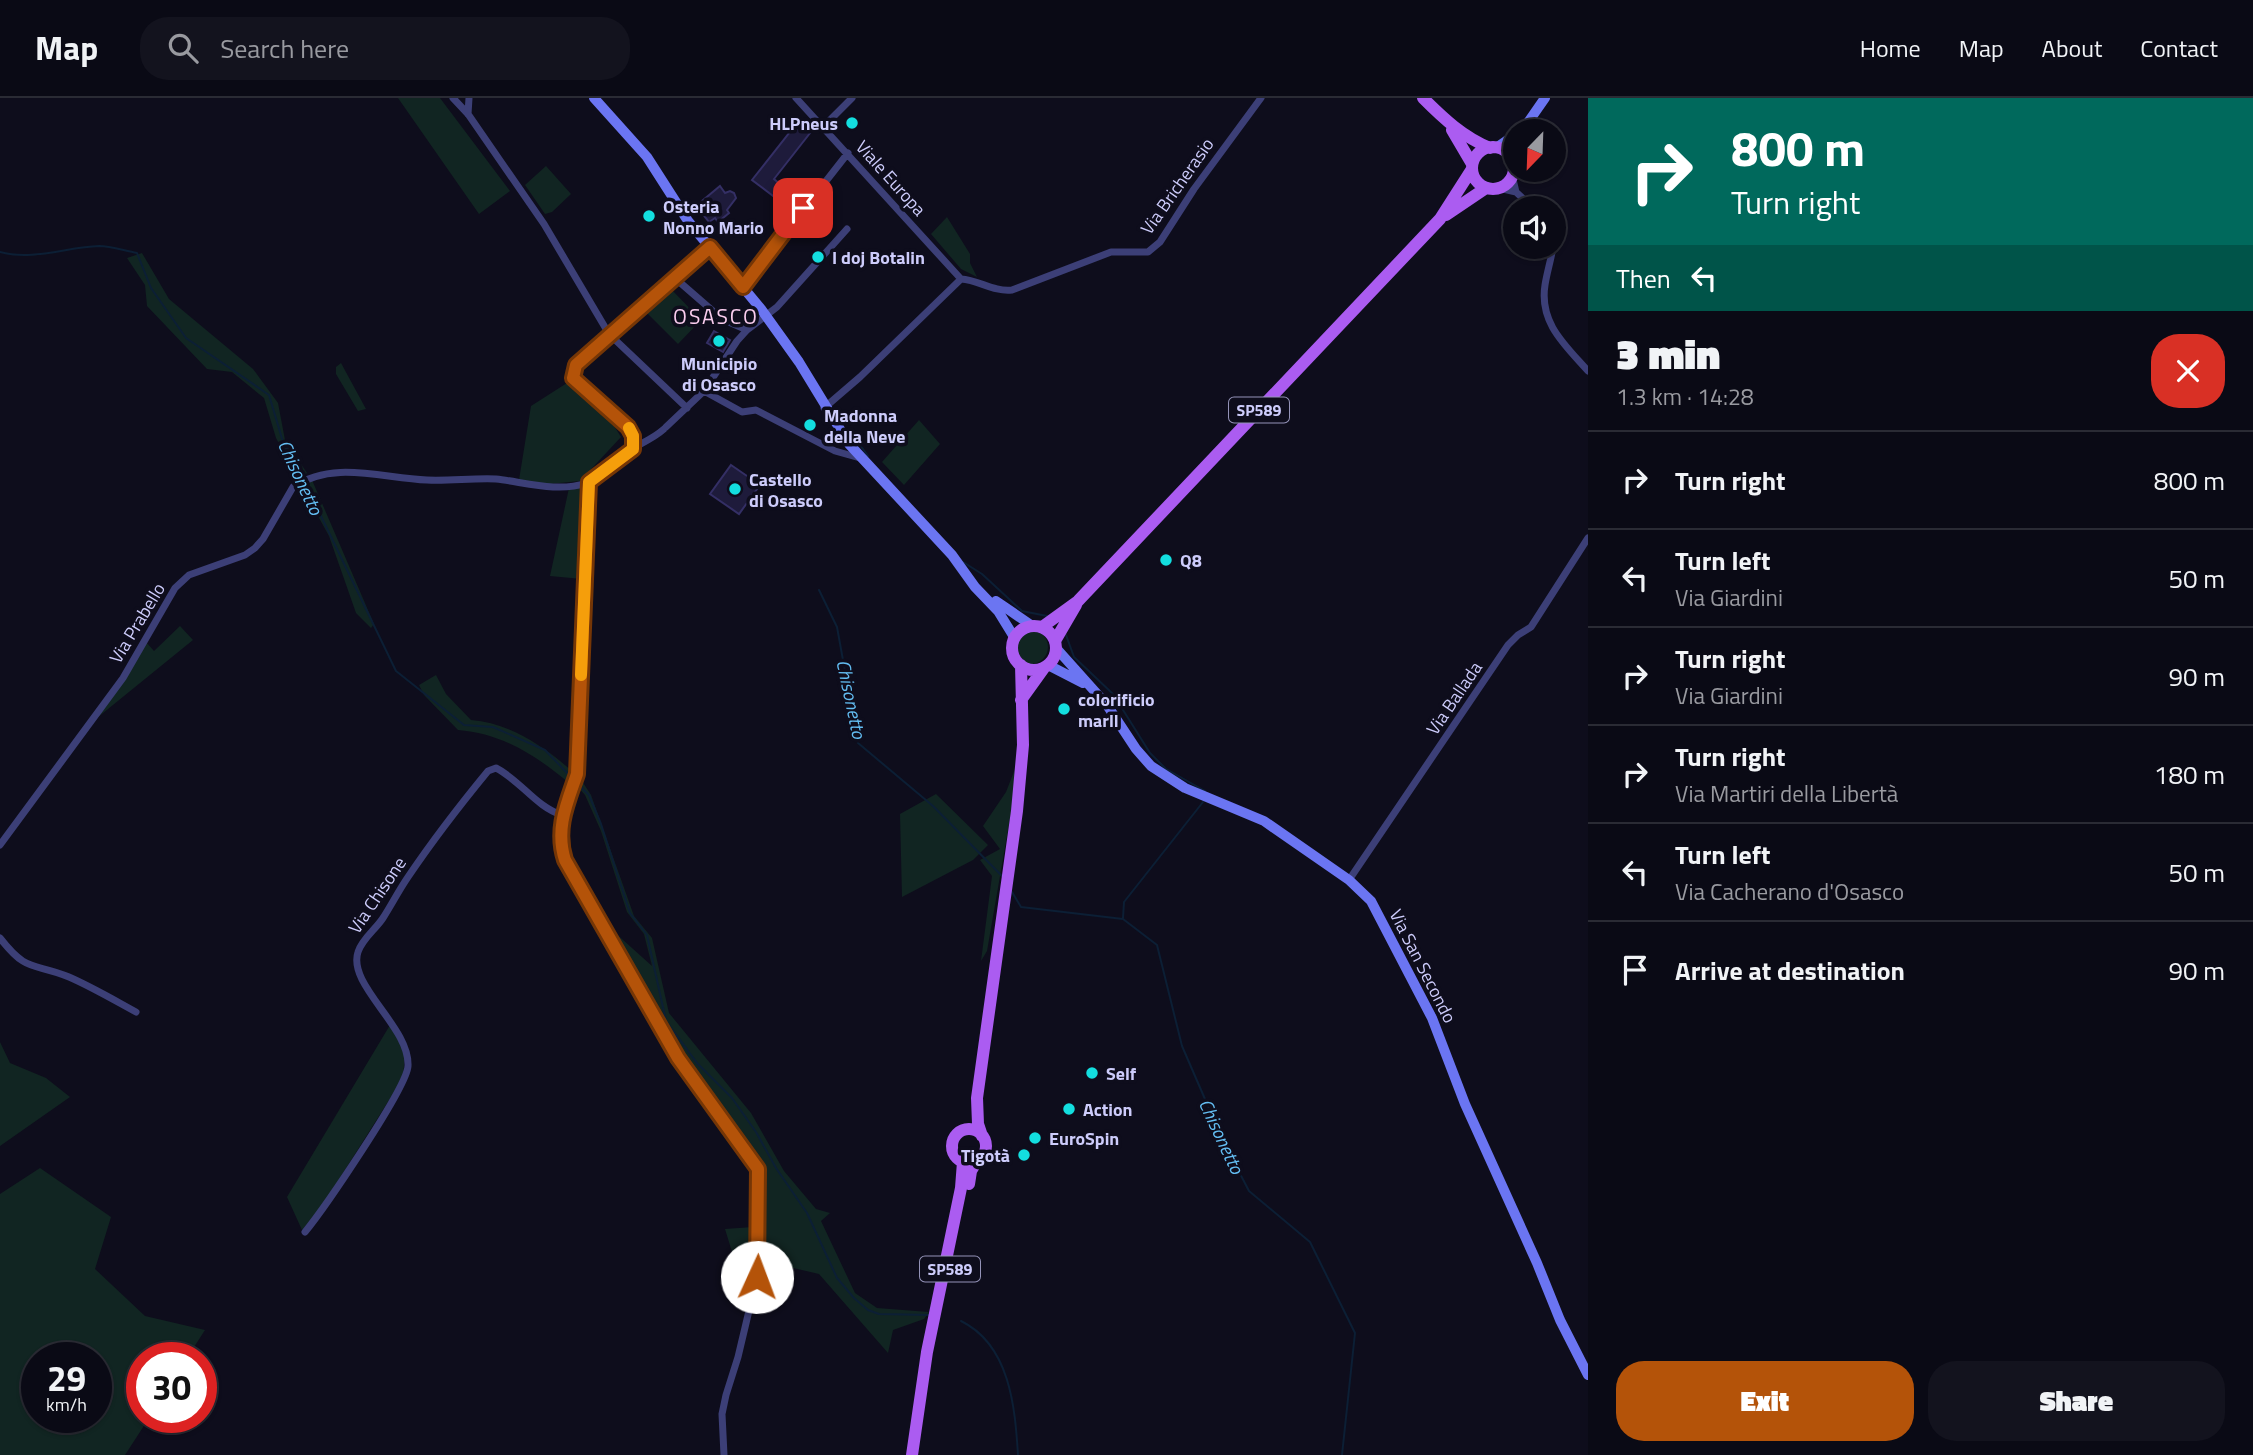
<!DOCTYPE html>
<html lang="en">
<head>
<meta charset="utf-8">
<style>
	:root { --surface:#0a0a15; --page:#13131e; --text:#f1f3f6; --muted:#999aa0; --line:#2a2b34; --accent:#b45309 }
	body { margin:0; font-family:"Titillium Web",sans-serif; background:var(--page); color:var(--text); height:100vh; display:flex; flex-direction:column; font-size:26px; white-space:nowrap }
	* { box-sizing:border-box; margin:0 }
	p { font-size:23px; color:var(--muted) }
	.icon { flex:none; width:38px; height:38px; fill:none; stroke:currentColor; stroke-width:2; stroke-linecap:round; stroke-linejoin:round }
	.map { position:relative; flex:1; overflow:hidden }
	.drawer { display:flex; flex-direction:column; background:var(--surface); width:665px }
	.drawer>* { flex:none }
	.guide { background:#00695c; color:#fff; overflow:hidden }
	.needle { width:46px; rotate:203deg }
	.tools { position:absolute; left:1503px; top:21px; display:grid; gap:14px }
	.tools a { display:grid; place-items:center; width:63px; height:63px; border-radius:50%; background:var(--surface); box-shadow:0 2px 5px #0004,0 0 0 2px var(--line); font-size:35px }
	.speed { position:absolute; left:21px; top:1244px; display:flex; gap:14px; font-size:35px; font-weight:700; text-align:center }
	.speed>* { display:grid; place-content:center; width:91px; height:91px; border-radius:50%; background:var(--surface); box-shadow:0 2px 5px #0004,0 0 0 2px var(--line); line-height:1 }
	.speed small { font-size:18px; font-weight:400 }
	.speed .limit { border:10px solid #d22; background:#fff; color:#111 }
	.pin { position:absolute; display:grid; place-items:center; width:60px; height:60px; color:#fff; margin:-30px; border-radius:14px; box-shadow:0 4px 10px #0006 }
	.me { position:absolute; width:77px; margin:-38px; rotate:2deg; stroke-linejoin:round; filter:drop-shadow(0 0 5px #0008) }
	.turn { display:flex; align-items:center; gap:24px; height:147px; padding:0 28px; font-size:32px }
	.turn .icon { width:91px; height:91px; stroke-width:2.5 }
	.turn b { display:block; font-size:49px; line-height:60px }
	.then { display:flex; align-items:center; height:66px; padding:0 28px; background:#0003; gap:14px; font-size:26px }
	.round { display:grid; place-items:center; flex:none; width:74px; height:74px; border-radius:28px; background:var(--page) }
	.head { display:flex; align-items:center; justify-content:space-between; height:119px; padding:0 28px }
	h1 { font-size:42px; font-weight:800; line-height:52px }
	.button { display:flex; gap:14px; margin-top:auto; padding:14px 28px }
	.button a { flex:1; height:80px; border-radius:28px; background:var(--accent); color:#fff; font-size:28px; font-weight:800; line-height:80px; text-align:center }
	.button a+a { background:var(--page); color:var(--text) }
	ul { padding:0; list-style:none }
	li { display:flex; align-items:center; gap:21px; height:98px; padding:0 28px; border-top:2px solid var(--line) }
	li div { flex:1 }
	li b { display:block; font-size:26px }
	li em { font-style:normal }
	header { display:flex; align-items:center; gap:42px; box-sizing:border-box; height:98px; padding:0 35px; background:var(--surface); border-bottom:2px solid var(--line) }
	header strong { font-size:33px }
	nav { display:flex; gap:38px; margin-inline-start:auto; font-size:24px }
	.search { width:490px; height:63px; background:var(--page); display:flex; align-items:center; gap:18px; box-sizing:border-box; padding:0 24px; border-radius:28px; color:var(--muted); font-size:26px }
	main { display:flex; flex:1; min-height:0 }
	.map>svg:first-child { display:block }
	.green { fill:#112522; fill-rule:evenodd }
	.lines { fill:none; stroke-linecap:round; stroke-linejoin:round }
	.stream { stroke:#0c1f35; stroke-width:2 }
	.building { fill:#1e1b3b; stroke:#342f65; stroke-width:2 }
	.street { stroke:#3c3f77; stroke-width:7 }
	.secondary { stroke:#6b75f2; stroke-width:10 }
	.primary { stroke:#ab5cf1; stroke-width:12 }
	.route-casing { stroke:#753606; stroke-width:18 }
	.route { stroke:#b45309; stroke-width:12 }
	.slow { stroke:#f59e0b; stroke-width:12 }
	.poi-dot { fill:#13dedf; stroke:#0e0d1c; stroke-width:2.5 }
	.labels { text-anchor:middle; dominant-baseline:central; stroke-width:7; stroke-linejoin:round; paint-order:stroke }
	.shield { fill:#0e0d1c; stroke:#9493b8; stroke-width:2 }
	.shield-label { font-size:16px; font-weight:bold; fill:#cdccfb }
	.poi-label { font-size:18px; font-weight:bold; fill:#cdccfb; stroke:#0e0d1c; text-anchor:start }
	.street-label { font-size:18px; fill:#cdccfb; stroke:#0e0d1c }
	.water-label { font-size:19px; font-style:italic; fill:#63bdf2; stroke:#0e0d1c }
	.quarter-label { font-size:21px; letter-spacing:2px; fill:#fbceef; stroke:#0e0d1c }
</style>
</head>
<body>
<header>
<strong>Map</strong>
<div class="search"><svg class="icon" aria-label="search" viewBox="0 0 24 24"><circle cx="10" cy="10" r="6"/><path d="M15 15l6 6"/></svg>Search here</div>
<nav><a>Home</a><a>Map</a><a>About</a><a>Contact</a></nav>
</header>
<main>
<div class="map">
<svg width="1588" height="1357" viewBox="0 0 1588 1357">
	<rect width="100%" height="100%" fill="#0e0d1c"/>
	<path class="green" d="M398,0h42l70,93 -31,23z
		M546,68l25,28 -19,18 -7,2 -20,-29z
		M947,119l23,37v9l7,14 -16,-8 -30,-35z
		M142,155l27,46 84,70 25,34 7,37 22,33 -9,6 -22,-41 -12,-40 -32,-26 -25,-3 -60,-63 -2,-21 -18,-27z
		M671,191l30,31 -23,24 -33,-33z
		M341,265l25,46 -8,2 -22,-37v-7z
		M567,285l41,33 13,21 -41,44 -31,3 -30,-4 12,-74z
		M919,322l21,24 -36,41 -22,-23z
		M312,382l62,144 -3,4 -15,-15 -27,-77 -28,-51z
		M583,389l2,5 -3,87 -32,-3 19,-88z
		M180,528l13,14 -101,82 54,-80 8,9z
		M1014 549a17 17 0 1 1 34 0a17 17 0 1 1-34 0Z
		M436,577l10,19 25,26c39,3 74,27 102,52l-4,11c-32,-27 -68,-50 -111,-53l-34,-35 -5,-10z
		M1015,671l-3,38 -25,144 -6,10 11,-85 -12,-16 20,-11 -17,-23 23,-34z
		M580,680l11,17 43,121 18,22 17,75 82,100 33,58 32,38 14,4 -9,8 34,72 22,15 52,4 -5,7 -31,11 -5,23 -69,-79 -60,-14 3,-84 -30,-52 -53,-69 -77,-134 50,45 -8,-32 -17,-22 -26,-81 -16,-36 -8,-9z
		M936,696l52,51 -15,15 -71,37 -2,-83z
		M390,927l15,28 -2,25 -84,133 -17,19 -15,-33z
		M0,944l10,21 36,15 24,19 -70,49z
		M40,1070l71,49 -16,52 50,47 60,14 -18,28h-45v60h7l-24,37h-125v-261zM37,1260h59v60h-59z
		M753,1129l3,4 -2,48 -7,22 -22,-72z"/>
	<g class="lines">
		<path class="stream" d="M0,154c32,9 67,-5 99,-6 12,0 26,5 38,7l14,35 35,50 83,57 14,47 20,36
			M855,340l13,18
			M305,385l91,188 68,54 29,2 52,23 26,27
			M963,464l19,12 40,37 25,5
			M819,492l18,37 21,116 75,63 69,70
			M1066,537l8,22 39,37 37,59 16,16 39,22
			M581,689l8,8 12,29 29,89 17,22 19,86 31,42 35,35 24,34 20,36 31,45 30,65 17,20 14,12 11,4 51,1
			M1012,794l9,15 102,12 34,26 25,101 42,97 25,48 61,51 45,91 -13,122
			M1123,820l1,-16 79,-100
			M961,1223c49,24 54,86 57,134"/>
	</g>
	<path class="building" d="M801,20l13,10 -40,51 15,13 -8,10 -29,-22z
		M720,88l5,7 5,-2 4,2 2,5 -9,12 2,3 -11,9 -3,-4 -6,4 -9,-11 6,-4 -4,-6z
		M714,233l16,9 -7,12 -16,-9z
		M731,367l29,20 -21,29 -29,-20z"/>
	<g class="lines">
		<path class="street" d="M453,0l15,16 76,110 65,110 78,74
			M796,0l165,181
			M468,16l1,-16
			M823,29l29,-29
			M1512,77l4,17 17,16
			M1499,90l17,4
			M1553,149c-2,13 -6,25 -8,38 -6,38 20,60 43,86
			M676,181l46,40 25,11 30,-23 70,-78
			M743,189l105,-134
			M704,293l38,21 14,-2 79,41 25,7
			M824,310l36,-31 101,-98c18,1 32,13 51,11l99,-38h37l12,-10 34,-53 67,-91
			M666,329l38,-36 33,-50 10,-11
			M633,351v-13l-5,-9 -53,-45 -2,-4 3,-13 100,-86 34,-32
			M589,384l-12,292c-10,29 -22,55 -12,86l113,198 80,111 -1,108 -19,80 -12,38 -4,19 2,41
			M0,747l123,-167 52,-90 14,-13 56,-20 10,-7 8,-9 30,-52c41,-27 88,-9 134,-7 23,1 46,-2 69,-1 28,3 62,14 90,4 17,-6 31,-25 47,-35 11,-6 21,-10 31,-19
			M1349,782l159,-235 10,-10 13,-8 57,-89
			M0,840c28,36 33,24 69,39 23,10 45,23 67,35
			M305,1134c18,-22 102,-144 103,-166 2,-39 -61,-81 -50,-114 4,-13 18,-23 25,-34 9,-14 16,-28 25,-41 25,-37 52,-72 80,-106l8,-3c24,12 40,39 66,47"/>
		<path class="secondary" d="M594,0l53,59 41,64 73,88 38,53 50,82 103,111 23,32 23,24 16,26
			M1522,33l23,-33
			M1496,50l20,-14
			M1513,65l3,-14
			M996,503l35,24
			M1056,550l51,57 29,44 15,17 34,22 79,33 85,59 22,21 61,117 33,86 72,159 23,57 28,55
			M1048,567l35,18"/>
		<path class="primary" d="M1423,0c20,20 40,39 67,50
			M1452,32l20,34
			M1472 70a21 21 0 1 1 42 0a21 21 0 1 1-42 0Z
			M1446,117l40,-27
			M1012 550a22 22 0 1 1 44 0a22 22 0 1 1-44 0Z
			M1042,529l36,-26 362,-382 32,-50
			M1055,543l21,-36
			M1021,602l23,-32
			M952 1048a17 17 0 1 1 34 0a17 17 0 1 1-34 0Z
			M982,1038l-4,-12 -1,-26 40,-287 6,-66 -2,-80
			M969,1086l2,-13 6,-10
			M912,1357l15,-103 34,-164 2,-26"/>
	</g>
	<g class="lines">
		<g class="route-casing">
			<path id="route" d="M757,1179l1,-108 -80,-111 -113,-198c-10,-31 2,-57 12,-86l12,-292 44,-33v-13l-5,-9 -55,-49 3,-13 134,-118 33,40 60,-79"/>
		</g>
		<use href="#route" class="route"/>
		<path class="slow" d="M581,577l8,-193 44,-33v-13l-4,-8"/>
	</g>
	<g class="poi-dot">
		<circle cx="852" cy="25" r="7"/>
		<circle cx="649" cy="118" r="7"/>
		<circle cx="818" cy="159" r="7"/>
		<circle cx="719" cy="243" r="7"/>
		<circle cx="810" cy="327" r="7"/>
		<circle cx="735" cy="391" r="7"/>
		<circle cx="1166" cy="462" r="7"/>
		<circle cx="1064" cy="611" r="7"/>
		<circle cx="1092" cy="975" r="7"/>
		<circle cx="1069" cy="1011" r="7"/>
		<circle cx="1035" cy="1040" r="7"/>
		<circle cx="1024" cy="1057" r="7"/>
	</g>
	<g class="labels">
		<g class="shield">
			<rect x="1229" y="299.5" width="60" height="25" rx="5"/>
			<rect x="920" y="1158.5" width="60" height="25" rx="5"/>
		</g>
		<g class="shield-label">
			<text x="1259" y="312">SP589</text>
			<text x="950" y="1171">SP589</text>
		</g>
		<g class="poi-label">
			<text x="838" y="25" text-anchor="end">HLPneus</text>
			<text x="663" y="108">Osteria<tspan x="663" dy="21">Nonno Mario</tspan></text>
			<text x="832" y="159">I doj Botalin</text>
			<text x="719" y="265" text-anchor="middle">Municipio<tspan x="719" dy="21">di Osasco</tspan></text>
			<text x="824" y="317">Madonna<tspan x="824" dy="21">della Neve</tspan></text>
			<text x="749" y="381">Castello<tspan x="749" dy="21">di Osasco</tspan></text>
			<text x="1180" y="462">Q8</text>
			<text x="1078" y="601">colorificio<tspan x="1078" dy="21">marll</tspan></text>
			<text x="1106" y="975">Self</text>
			<text x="1083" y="1011">Action</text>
			<text x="1049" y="1040">EuroSpin</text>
			<text x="1010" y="1057" text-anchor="end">Tigotà</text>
		</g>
		<g class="street-label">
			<text transform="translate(891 80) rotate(48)">Viale Europa</text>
			<text transform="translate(1177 88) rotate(-55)">Via Bricherasio</text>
			<text transform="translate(137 525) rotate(-59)">Via Prabello</text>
			<text transform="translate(1454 600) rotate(-56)">Via Ballada</text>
			<text transform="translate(377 797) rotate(-56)">Via Chisone</text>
			<text transform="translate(1423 868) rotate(63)">Via San Secondo</text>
		</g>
		<g class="water-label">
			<text transform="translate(301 379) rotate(65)">Chisonetto</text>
			<text transform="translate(852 601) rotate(78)">Chisonetto</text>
			<text transform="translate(1222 1038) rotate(65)">Chisonetto</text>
		</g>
		<g class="quarter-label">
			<text x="716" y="218">OSASCO</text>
		</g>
	</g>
</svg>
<div class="tools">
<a><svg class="needle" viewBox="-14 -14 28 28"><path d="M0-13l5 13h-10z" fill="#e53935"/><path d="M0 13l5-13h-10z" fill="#999aa0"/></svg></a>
<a><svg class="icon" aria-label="sound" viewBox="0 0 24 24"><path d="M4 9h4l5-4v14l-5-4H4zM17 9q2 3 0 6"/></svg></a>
</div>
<div class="speed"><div>29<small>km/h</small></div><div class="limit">30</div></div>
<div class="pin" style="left:803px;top:110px;background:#d93025"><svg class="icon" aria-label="arrive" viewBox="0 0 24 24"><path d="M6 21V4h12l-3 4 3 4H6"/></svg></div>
<svg class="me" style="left:757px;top:1179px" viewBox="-20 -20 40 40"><circle r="19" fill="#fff"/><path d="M0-13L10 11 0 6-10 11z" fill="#b45309"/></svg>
</div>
<section class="drawer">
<div class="guide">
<div class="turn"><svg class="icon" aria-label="right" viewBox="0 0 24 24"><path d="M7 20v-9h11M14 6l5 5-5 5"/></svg><div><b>800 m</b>Turn right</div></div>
<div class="then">Then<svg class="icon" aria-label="left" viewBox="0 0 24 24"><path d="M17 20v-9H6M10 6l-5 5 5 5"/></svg></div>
</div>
<div class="head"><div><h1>3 min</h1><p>1.3 km · 14:28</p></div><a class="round" style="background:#d93025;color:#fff"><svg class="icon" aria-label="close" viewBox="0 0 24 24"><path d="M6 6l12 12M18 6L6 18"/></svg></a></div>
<ul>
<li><svg class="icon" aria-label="right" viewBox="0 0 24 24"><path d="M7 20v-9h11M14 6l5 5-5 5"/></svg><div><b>Turn right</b></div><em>800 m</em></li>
<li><svg class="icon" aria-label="left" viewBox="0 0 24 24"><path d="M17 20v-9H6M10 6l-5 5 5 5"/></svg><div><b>Turn left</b><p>Via Giardini</p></div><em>50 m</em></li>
<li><svg class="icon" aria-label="right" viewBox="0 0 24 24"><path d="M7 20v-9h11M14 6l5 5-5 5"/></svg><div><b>Turn right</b><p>Via Giardini</p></div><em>90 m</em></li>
<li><svg class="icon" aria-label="right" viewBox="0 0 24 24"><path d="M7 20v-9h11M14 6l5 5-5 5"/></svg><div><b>Turn right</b><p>Via Martiri della Libertà</p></div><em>180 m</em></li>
<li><svg class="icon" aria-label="left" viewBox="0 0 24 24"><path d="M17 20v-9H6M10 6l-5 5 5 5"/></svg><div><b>Turn left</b><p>Via Cacherano d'Osasco</p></div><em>50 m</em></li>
<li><svg class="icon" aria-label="arrive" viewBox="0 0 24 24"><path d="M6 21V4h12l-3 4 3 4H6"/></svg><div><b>Arrive at destination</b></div><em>90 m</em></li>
</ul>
<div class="button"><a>Exit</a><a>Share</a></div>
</section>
</main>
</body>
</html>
